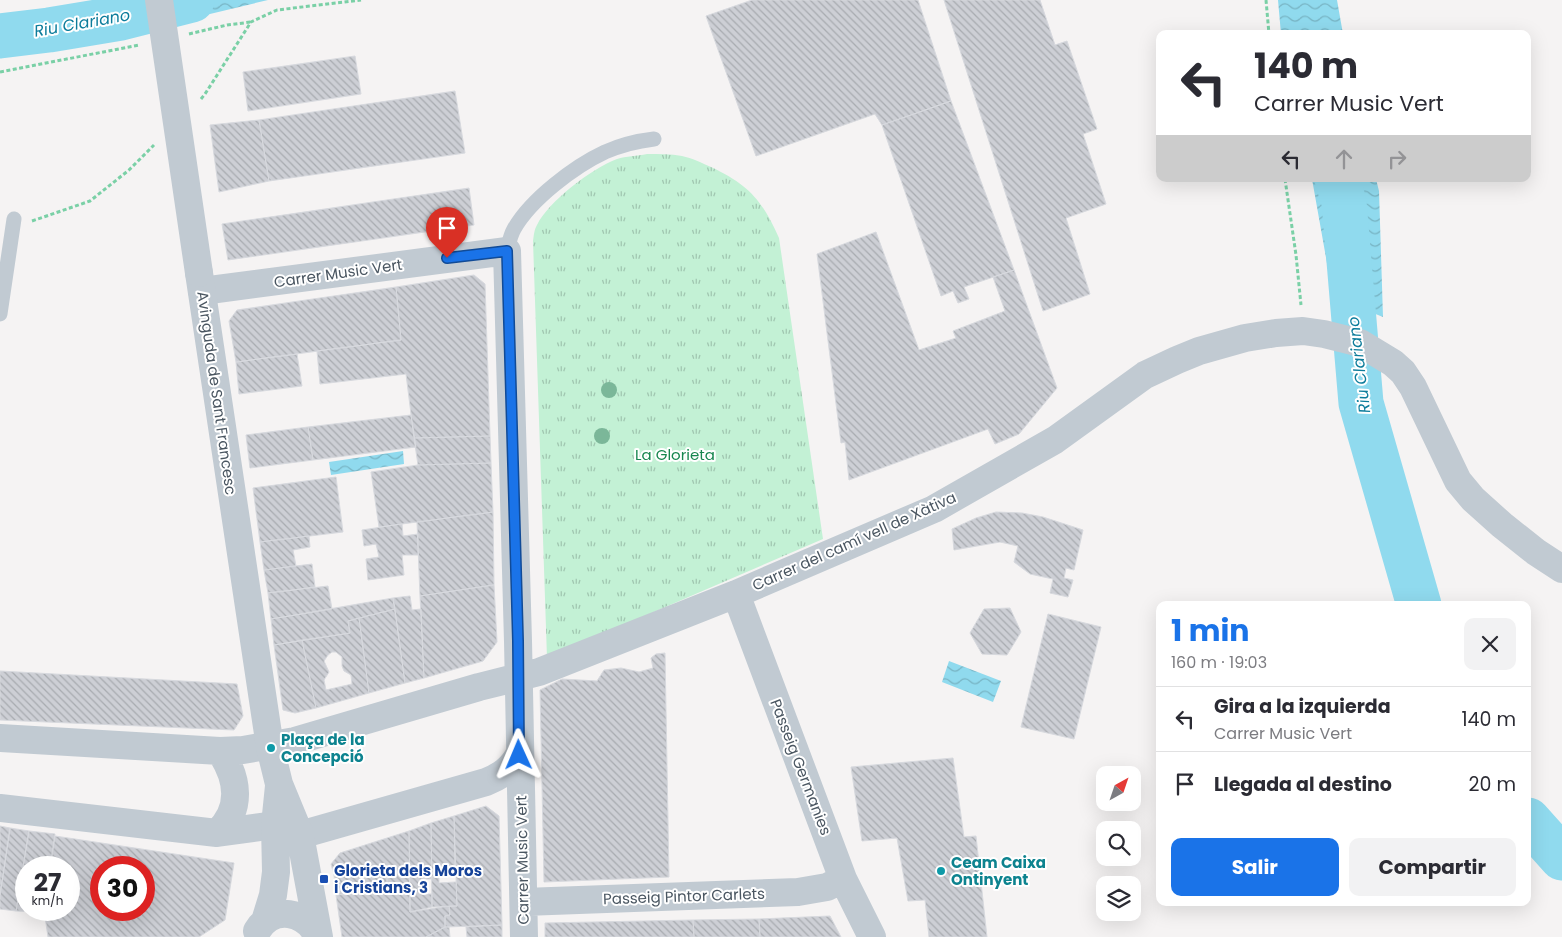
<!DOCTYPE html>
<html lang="es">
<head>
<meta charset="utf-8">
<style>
	:root { --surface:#fff; --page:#f2f2f3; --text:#2b2b33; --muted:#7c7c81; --line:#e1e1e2; --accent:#1a73e8 }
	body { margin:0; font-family:Poppins,sans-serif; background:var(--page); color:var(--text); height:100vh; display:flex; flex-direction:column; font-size:19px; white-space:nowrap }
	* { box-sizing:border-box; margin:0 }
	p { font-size:16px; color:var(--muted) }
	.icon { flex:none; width:28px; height:28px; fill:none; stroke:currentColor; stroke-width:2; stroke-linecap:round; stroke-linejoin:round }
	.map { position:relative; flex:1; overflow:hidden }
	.side { position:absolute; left:1156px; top:601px; width:375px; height:305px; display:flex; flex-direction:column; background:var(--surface); border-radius:10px; box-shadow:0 5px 20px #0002 }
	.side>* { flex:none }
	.top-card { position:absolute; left:1156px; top:30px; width:375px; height:152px; border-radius:10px; box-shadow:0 5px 20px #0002; background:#fff; color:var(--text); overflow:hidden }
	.needle { width:32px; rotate:40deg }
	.tools { position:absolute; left:1096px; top:766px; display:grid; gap:10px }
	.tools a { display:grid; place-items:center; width:45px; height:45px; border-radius:10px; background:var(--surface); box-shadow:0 5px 20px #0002; font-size:25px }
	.speed { position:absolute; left:15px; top:856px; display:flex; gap:10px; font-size:25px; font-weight:700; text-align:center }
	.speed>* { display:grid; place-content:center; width:65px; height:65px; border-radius:50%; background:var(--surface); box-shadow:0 5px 20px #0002; line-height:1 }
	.speed small { font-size:12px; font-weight:400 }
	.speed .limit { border:8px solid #d22; background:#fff; color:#111 }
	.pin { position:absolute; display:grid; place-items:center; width:42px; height:42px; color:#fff; margin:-51px -21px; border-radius:50% 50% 50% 0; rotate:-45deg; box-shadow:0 0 5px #0007 }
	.pin .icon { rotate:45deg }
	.me { position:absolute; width:55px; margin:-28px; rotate:359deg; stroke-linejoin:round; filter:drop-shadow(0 0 4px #0008) }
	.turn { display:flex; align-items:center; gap:18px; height:105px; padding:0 15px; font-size:22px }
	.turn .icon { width:65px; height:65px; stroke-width:2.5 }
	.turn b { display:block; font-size:35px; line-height:42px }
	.lanes { display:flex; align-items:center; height:48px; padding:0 15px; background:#0003; justify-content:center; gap:25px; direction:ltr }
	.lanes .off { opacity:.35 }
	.round { display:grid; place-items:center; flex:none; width:52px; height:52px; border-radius:10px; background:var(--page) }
	.headline { display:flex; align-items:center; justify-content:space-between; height:85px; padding:0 15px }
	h1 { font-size:30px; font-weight:700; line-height:38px; color:var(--accent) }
	.cta { display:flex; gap:10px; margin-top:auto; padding:10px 15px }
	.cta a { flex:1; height:58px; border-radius:10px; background:var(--accent); color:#fff; font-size:20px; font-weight:700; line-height:58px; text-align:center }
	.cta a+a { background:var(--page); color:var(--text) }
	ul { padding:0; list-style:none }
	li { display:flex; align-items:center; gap:15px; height:65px; padding:0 15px; border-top:1px solid var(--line) }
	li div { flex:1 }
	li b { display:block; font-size:19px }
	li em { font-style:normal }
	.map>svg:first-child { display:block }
	.grass { fill:url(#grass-tufts) }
	.water { fill:url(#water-waves) }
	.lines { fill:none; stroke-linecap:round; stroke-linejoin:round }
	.river { stroke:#90daee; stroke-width:45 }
	.building { fill:url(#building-back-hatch); stroke:#d7d9de; fill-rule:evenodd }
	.path { stroke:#7ad0a6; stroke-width:3; stroke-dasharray:4 2.5; stroke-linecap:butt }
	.service { stroke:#c1cad2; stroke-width:15 }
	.minor { stroke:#c1cad2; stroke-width:28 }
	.tertiary { stroke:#c1cad2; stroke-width:28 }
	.tertiary-bridge { stroke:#c1cad2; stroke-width:28 }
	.tree { fill:#7bb799 }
	.route-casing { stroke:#114b97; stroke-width:12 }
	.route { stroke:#1a73e8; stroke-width:9 }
	.culture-dot { fill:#0f9aa8; stroke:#fff; stroke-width:2 }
	.transit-dot { fill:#1a4fb4; stroke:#fff; stroke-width:2 }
	.labels { text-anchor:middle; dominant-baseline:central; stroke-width:4; stroke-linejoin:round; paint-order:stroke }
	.street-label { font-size:15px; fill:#4a5661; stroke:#fff }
	.park-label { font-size:15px; fill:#17864f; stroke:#fff }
	.culture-label { font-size:15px; font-weight:bold; fill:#0d838f; stroke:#fff; text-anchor:start }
	.transit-label { font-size:15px; font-weight:bold; fill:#164399; stroke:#fff; text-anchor:start }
	.water-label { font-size:16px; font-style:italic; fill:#0c7c9b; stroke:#fff }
</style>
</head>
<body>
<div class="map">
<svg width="1562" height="937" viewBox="0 0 1562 937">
	<defs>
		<pattern id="grass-tufts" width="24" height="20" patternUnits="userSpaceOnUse" patternTransform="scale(1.25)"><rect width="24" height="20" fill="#c3f1d5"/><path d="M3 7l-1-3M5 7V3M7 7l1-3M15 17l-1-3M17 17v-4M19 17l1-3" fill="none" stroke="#a0c6b0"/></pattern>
		<pattern id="water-waves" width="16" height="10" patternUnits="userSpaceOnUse" patternTransform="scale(1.25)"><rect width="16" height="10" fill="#90daee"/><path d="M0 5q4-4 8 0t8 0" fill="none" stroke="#78b4c4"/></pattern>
		<pattern id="building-back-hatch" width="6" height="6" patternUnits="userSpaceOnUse" patternTransform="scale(1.25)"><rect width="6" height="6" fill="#cdcfd5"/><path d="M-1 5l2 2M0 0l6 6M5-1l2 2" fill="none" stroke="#a8abb0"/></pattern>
	</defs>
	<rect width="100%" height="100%" fill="#f5f3f3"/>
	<path class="grass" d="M647,154c12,0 24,0 35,2 10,2 20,7 29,11 38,18 51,33 68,71l44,301 -276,119 -14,-417c1,-6 1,-11 4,-16 11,-23 55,-57 80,-66 9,-3 20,-3 30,-5z"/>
	<path class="water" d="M187,0h81l-79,19z
		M1278,0h59l6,34h-62z
		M1312,179h64l3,12 4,126 -50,-20z
		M403,451l1,13 -73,11 -2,-13z
		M949,661l52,20 -8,21 -51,-20z"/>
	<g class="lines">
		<path class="river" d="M0,36l49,-6 72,-12 71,-18
			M1337,179l7,23 17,201 58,202
			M1528,820l34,38"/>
	</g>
	<path class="building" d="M752,0h166l33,101 -69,24 -7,-11 -119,42 -50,-140z
		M944,0h96l15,45 12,-4 30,88 -14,5 23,70 -40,14 24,76 -47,17z
		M355,56l6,38 -113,17 -5,-39z
		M455,91l10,62 -196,28 -10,-61z
		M951,101l63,169 -50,17 5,12 -11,4 -5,-12 -12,5 -59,-171z
		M259,120l10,61 -50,11 -9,-67z
		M469,188l5,37 -246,35 -6,-36z
		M876,232l43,118 37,-12 -3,-7 52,-20 -12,-34 21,-7 43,118 -38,46 -24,10 -7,-15 -139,51 -4,-38 -4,1 -24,-189z
		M474,275l11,9 5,152 -76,2 -8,-64 -86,10 -3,-33 84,-11 -5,-53z
		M396,287l5,53 -165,22 -7,-41 8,-11z
		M297,354l5,32 -63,8 -3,-32z
		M411,415l5,32 -103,13 -5,-33z
		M308,427l5,33 -63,8 -4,-33z
		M490,436l1,27 -73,2 -4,-27z
		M491,463l2,49 -114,15 -8,-55 47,-7z
		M336,477l7,55 -83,10 -7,-54z
		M493,512l1,73 -74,11 -3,-74z
		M996,512l26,1 21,4 40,13 -9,40 -8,-2 -2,10 9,2 -5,17 -18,-4 3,-14 -23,-5 -16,-12 4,-16 -18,-4 -46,8 -2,-21 24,-11z
		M402,524l1,12 15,-2v21h-16l2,20 -36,5 -2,-21 13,-2 -3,-13 -12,2 -2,-16z
		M309,536l1,11 -17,3 3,16 -32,4 -4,-28z
		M312,564l3,23 -47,6 -4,-23z
		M494,585l3,57 -14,19 -59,17 -4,-82z
		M328,586l4,23 -61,10 -3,-26z
		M410,596l2,14 9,-1 3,69 -19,5 -12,-85z
		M393,598l2,11 -47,12 2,12 -76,12 -3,-26z
		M1010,608l11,24 -14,23 -25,-1 -12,-21 14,-24z
		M395,609l10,74 -36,10 -10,-75z
		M1048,614l53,13 -27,112 -53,-12z
		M359,618l10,75 -53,15 -14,-68 48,-7 -2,-12z
		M302,640l14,68 -21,5 -12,-3 -9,-65z
		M332,652h4l6,5v9l2,5 7,4 1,9 -26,6 -2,-10 5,-8 -5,-11 4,-6z
		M665,653l4,224 -125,5 -4,-192 22,-11 35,2 7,-11 17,-2 18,4 14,-4 -2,-10 5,-4z
		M0,671l237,13 6,32 -9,14 -234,-10z
		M953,758l11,79 12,-1 11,101h-58l-4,-37 -17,1 -11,-63 -35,3 -11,-74z
		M486,806l13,10 3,109 -57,2v-11l5,-1 -1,-9h8l-3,-90z
		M454,816l1,53h-16v14l17,-1 1,24 -25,1 -1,-84z
		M431,823l1,56h-11l1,15h10v13l-22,5 -1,-81z
		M0,826l10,2 -10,67z
		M10,828l19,3 -13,80 -16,-2v-14z
		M29,831l26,3 -5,34h-24v42h18l-1,2 -27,-1z
		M409,831l1,57 -23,2v-24l-53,9 -3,-11 9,-11z
		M55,836l179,27 -9,57 -26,17h-151l-4,-27h25v-42h-19zM101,868h43v42h-43z
		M387,866v24l-51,5 -2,-20z
		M410,888v24l39,-6 1,9 -5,1v11l-19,10h-84l-6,-42z
		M830,916l11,21h-81l-1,-18z
		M759,919l1,18h-66l-1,-17z
		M693,920l1,17h-149v-14z
		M502,925v12h-35l-1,-10z
		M445,927h4l1,10h-24z"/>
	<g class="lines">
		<path class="path" d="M1266,0l3,34
			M189,34l38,-9 24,-3
			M0,72l139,-27
			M201,99l4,-5 46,-72 26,-12 84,-10
			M1285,179l11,76 5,50
			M32,221l58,-20 39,-31 25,-25"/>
		<path class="service" d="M507,251c2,-8 3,-15 7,-22 17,-30 61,-63 91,-77 16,-7 32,-11 49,-13
			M0,314l14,-95"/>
		<path class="minor" d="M202,291l305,-40 11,390 6,296
			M736,594l107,285 29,58
			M0,738l220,13 23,-1 52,-9 184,-54 60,-15 197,-78 198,-85 121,-69 90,-65 32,-15 22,-9 46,-13 31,-5 27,-2 21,3 36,9 33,20 10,9 10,15 45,94 15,18 29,26 34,27 26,17
			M0,808l217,25 58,-8
			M217,833c26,-24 21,-55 3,-82
			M300,835l186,-53c15,-6 25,-13 33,-27
			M524,902l274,-10 29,-5 16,-8"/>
		<path class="tertiary" d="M199,273l71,474 9,37 21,51 19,102
			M265,921l8,-26 3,-23 -1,-47 4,-39
			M257,931c16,-27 49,-20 61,6"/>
		<path class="tertiary-bridge" d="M159,0l40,273"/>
	</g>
	<g class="tree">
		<circle cx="609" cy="390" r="8"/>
		<circle cx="602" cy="436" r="8"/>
	</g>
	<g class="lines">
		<g class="route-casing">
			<path id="route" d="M447,258l60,-7 11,390 1,114"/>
		</g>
		<use href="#route" class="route"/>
	</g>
	<g class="culture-dot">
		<circle cx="271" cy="748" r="5"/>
		<circle cx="941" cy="871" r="5"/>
	</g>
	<rect class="transit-dot" x="319" y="874" width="10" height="10" rx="2.5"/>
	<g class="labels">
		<g class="street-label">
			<text transform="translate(338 273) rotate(-8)">Carrer Music Vert</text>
			<text transform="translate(217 393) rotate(82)">Avinguda de Sant Francesc</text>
			<text transform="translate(854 541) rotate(-24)">Carrer del camí vell de Xàtiva</text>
			<text transform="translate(801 767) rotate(69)">Passeig Germanies</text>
			<text transform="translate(522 860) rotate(-91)">Carrer Music Vert</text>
			<text transform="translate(684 896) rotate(-2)">Passeig Pintor Carlets</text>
		</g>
		<g class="park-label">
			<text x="675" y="454">La Glorieta</text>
		</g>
		<g class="culture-label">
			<text x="281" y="739">Plaça de la<tspan x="281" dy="17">Concepció</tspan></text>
			<text x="951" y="862">Ceam Caixa<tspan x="951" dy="17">Ontinyent</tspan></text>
		</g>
		<g class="transit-label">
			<text x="334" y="870">Glorieta dels Moros<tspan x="334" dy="17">i Cristians, 3</tspan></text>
		</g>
		<g class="water-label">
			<text transform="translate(82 23) rotate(-10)">Riu Clariano</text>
			<text transform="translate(1359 365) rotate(-97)">Riu Clariano</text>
		</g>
	</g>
</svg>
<div class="tools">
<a><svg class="needle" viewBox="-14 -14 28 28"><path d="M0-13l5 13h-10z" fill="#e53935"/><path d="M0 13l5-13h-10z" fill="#7c7c81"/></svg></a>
<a><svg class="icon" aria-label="search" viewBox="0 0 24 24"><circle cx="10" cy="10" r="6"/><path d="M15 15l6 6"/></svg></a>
<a><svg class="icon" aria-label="layers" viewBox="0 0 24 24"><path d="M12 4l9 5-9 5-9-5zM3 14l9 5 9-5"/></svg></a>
</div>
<div class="speed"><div>27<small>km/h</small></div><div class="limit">30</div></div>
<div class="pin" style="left:447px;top:258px;background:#d93025"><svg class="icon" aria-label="arrive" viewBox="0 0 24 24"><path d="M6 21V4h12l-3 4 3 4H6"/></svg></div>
<svg class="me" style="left:519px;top:755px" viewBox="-20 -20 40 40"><path d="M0-17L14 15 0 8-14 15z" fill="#1a73e8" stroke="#fff" stroke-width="4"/></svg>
<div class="top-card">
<div class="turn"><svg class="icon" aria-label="left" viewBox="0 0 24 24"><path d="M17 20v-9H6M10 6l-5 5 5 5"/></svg><div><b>140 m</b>Carrer Music Vert</div></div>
<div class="lanes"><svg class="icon" aria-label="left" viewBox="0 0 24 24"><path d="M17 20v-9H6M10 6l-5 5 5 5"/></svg><svg class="icon off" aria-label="ahead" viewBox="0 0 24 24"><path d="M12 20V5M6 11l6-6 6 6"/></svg><svg class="icon off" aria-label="right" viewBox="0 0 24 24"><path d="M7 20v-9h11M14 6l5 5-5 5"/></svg></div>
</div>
<section class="side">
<div class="headline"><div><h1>1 min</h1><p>160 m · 19:03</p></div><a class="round"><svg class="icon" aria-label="close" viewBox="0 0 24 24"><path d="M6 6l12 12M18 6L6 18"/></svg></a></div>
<ul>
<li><svg class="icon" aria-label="left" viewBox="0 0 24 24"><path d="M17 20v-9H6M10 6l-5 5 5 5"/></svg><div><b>Gira a la izquierda</b><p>Carrer Music Vert</p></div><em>140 m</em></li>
<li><svg class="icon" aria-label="arrive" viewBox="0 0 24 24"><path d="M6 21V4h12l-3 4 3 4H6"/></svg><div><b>Llegada al destino</b></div><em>20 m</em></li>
</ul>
<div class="cta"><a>Salir</a><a>Compartir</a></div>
</section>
</div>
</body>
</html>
